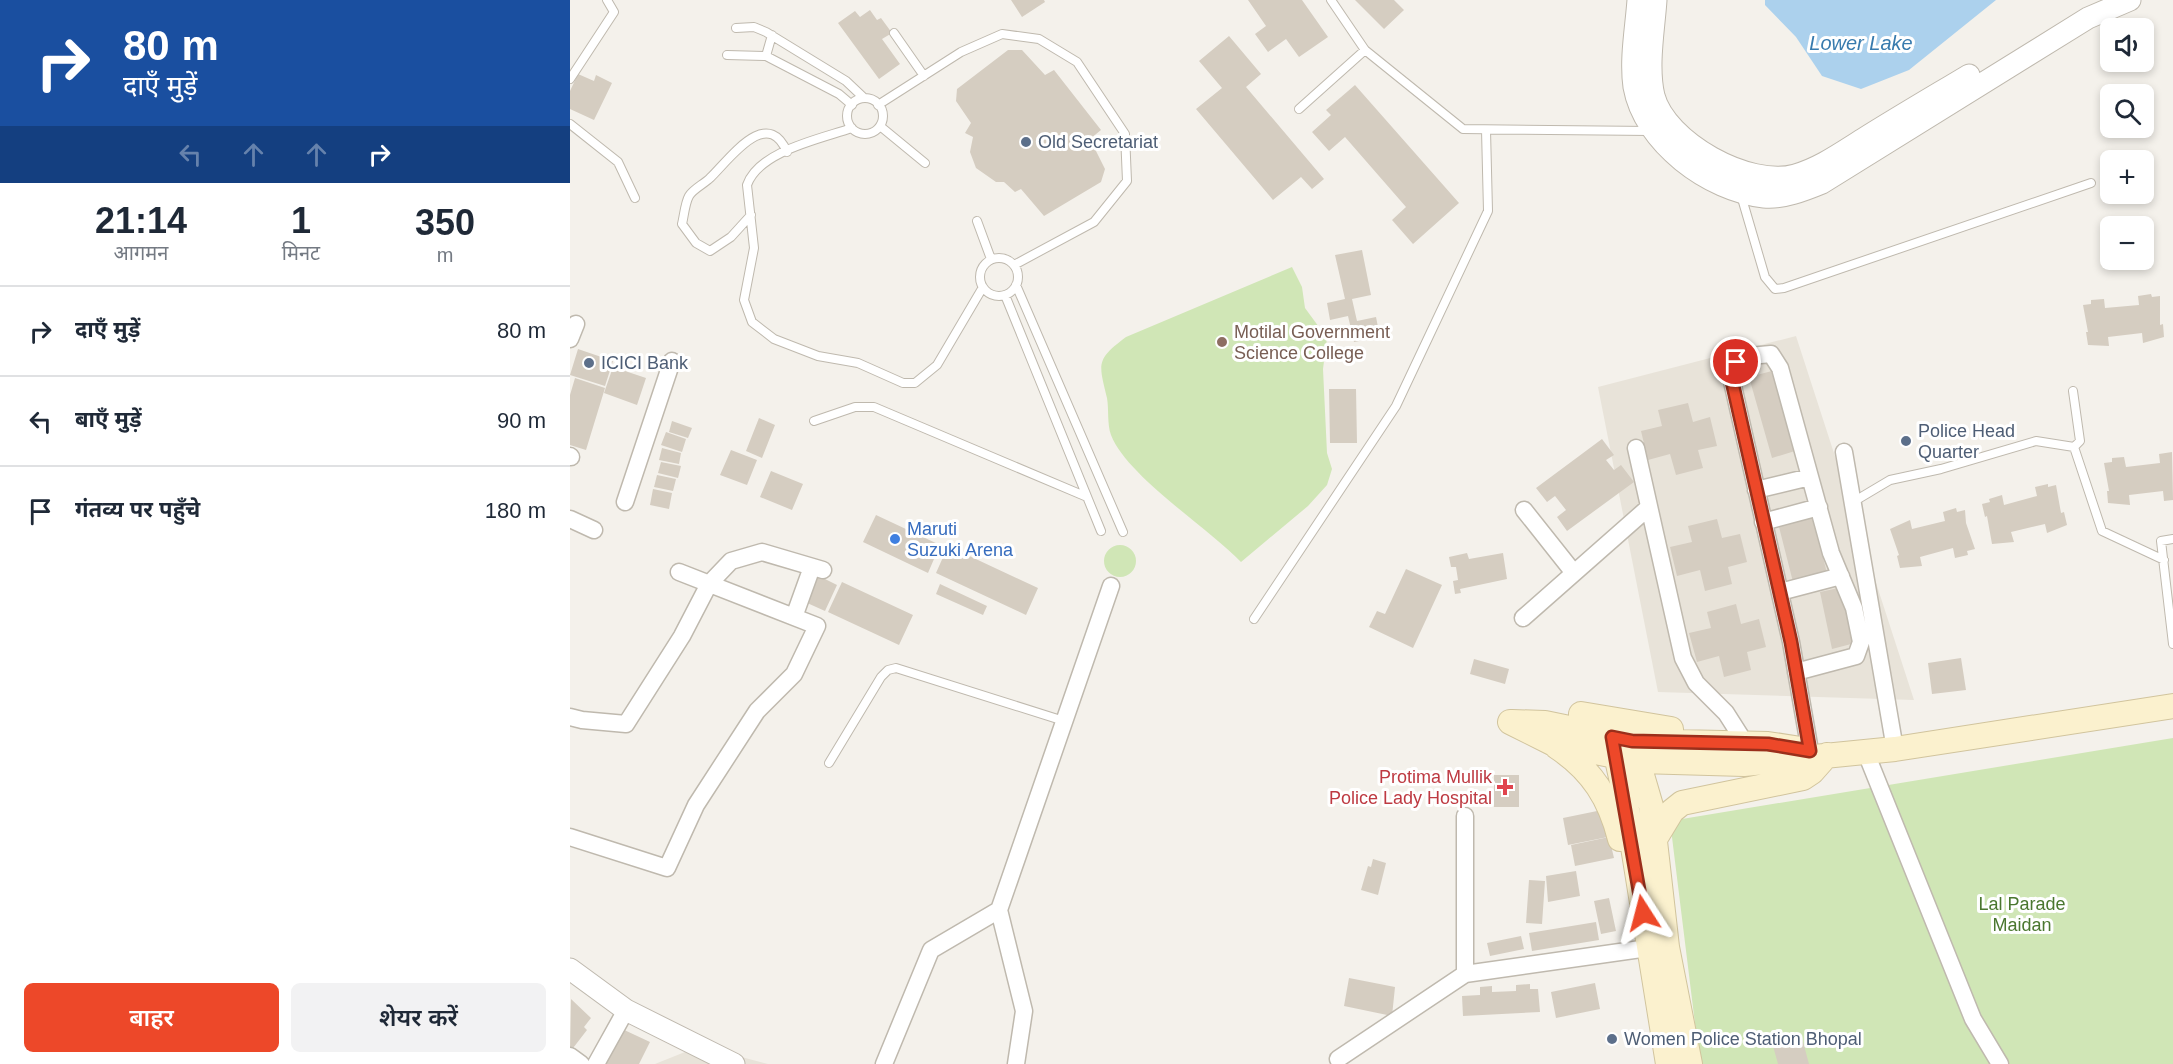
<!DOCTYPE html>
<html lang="hi">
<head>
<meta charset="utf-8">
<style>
	:root { --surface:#fff; --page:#f2f2f3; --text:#1f2937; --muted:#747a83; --line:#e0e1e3; --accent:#ed4829 }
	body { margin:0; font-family:Arial,"Noto Sans Devanagari",sans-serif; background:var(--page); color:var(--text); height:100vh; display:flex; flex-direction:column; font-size:22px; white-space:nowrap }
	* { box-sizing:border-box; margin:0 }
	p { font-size:20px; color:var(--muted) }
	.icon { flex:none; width:33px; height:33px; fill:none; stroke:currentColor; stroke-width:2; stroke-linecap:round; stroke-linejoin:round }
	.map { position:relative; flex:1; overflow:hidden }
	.sheet { display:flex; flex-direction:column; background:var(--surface); width:570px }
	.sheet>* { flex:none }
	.banner { background:#1a4fa0; color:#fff; overflow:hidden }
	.buttons { position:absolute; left:1530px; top:18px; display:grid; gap:12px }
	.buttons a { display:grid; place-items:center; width:54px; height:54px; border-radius:9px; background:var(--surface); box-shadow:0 3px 9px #0003; font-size:30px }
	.pin { position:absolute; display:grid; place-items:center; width:51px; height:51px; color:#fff; margin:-26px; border:3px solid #fff; border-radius:50%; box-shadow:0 2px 6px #0007 }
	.me { position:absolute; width:66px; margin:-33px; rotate:351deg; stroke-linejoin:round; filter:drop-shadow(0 0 4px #0008) }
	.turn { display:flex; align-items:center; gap:21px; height:126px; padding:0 24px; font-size:27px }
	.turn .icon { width:78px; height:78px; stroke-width:2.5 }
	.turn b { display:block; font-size:42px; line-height:51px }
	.lanes { display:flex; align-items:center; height:57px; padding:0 24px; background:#0003; justify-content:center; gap:30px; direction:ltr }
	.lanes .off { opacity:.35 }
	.eta { display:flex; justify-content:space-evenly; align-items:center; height:102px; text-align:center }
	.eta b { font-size:36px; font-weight:600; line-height:42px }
	.primary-button { display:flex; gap:12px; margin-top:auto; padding:12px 24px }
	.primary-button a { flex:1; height:69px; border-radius:9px; background:var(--accent); color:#fff; font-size:24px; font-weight:600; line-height:69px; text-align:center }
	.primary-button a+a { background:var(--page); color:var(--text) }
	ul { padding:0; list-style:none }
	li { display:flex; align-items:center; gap:18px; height:90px; padding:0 24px; border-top:2px solid var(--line) }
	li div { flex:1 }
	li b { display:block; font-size:22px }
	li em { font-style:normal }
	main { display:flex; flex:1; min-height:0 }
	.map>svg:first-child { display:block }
	.residential { fill:#e8e3d9 }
	.green { fill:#d0e6b6 }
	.water { fill:#acd1ed }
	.building { fill:#d5cdc1 }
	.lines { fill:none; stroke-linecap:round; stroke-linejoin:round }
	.service-casing { stroke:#bfb9ae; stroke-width:10 }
	.minor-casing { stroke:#bfb9ae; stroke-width:19 }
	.tertiary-casing { stroke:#bfb9ae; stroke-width:23 }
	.secondary-casing { stroke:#d1c49d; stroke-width:26 }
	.service { stroke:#fff; stroke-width:8 }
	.minor { stroke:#fff; stroke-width:16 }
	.tertiary { stroke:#fff; stroke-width:21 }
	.secondary { stroke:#fbf1ce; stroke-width:24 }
	.route-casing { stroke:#9a2f1b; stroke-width:15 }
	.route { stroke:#ed4829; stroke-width:10 }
	.service-dot { fill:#5c6f8a; stroke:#fff; stroke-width:2 }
	.education-dot { fill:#8d6e63; stroke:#fff; stroke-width:2 }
	.shop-dot { fill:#3f7fe0; stroke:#fff; stroke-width:2 }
	.health-dot { fill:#e0444e; stroke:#fff; stroke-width:2 }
	.labels { text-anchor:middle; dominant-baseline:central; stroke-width:6; stroke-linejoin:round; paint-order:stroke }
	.service-label { font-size:18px; fill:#4e5e75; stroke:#fff; text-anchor:start }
	.education-label { font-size:18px; fill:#785e54; stroke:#fff; text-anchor:start }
	.shop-label { font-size:18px; fill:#366cbe; stroke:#fff; text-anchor:start }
	.health-label { font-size:18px; fill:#be3a42; stroke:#fff; text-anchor:end }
	.park-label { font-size:18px; fill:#4a772f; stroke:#fff }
	.water-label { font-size:20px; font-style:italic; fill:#387bae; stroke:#fff }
</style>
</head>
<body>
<main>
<section class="sheet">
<div class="banner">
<div class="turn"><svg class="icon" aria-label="right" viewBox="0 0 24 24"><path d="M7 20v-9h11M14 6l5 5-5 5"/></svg><div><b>80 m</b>दाएँ मुड़ें</div></div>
<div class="lanes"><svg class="icon off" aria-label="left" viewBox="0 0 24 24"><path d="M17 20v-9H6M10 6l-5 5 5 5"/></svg><svg class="icon off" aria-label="ahead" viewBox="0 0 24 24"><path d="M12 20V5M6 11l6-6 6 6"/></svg><svg class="icon off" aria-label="ahead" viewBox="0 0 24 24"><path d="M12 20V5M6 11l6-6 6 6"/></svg><svg class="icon" aria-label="right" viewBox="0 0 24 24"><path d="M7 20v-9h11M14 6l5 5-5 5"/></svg></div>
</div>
<div class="eta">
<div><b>21:14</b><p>आगमन</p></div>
<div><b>1</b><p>मिनट</p></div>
<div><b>350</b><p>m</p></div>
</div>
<ul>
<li><svg class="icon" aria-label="right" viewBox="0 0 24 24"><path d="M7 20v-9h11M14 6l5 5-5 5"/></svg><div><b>दाएँ मुड़ें</b></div><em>80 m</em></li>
<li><svg class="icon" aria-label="left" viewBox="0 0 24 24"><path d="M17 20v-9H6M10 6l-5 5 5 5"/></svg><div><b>बाएँ मुड़ें</b></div><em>90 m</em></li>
<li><svg class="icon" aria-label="arrive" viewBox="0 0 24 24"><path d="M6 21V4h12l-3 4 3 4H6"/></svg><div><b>गंतव्य पर पहुँचे</b></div><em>180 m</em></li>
</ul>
<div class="primary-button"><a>बाहर</a><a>शेयर करें</a></div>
</section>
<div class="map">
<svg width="1603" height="1064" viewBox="0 0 1603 1064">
	<rect width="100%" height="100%" fill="#f4f1eb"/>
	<path class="residential" d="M1226,336l118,364 -256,-8 -60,-305z
		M130,1046l68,18h-113z"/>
	<path class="green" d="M722,267l10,20 3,21 22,30 -4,31 4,84 5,16 -5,16 -19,21 -67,56c-34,-35 -114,-86 -130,-127 -4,-11 -2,-25 -4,-37 -8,-34 -12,-38 19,-61z
		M534 561a16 16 0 1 1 32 0a16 16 0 1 1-32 0Z
		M1603,738v326h-473l-30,-243z"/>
	<path class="water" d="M1195,0h231l-87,70 -48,19 -39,-13 -26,-39 -31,-32z"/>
	<path class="building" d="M441,0h33l1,2 -23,15z
		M678,0h54l26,37 -29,20 -13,-18 -18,13 -13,-18 11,-8z
		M785,0h39l10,10 -20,19z
		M300,10l7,10 4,-2 11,15 -10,6 18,25 -21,15 -41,-56 17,-12 5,6z
		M659,36l32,38 -15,13 78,92 -12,10 -11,-12 -28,23 -77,-91 26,-21 -23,-27z
		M438,50h14l23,25 9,-5 47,60 -11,9 15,30 -4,13 -57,34 -23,-27 -6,3 -11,-10h-8l-20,-14 -6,-16 3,-15 -8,-4 6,-10 -15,-22 1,-12z
		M8,74l16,7 2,-6 16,8 -18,37 -24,-11v-18z
		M785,85l104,118 -46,41 -21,-24 14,-13 -61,-70 -16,14 -17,-19 19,-17 -5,-5z
		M792,250l9,45 -19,4 5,22 19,-4 4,20 -26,5 -6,-26 -18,4 -3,-17 18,-4 -10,-44z
		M1581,294l1,3 8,-1v29l3,-1 1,13 -21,6 -1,-10 -34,4 1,9 -21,-1 -2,-13h2l-5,-27 8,-1v-4l13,-1 1,9 34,-3 -1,-9z
		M8,349l35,12 -8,25 -35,-11z
		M43,367l33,11 -9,27 -33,-12z
		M1202,371l23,80 -23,7 -23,-81z
		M5,378l30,10 -19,62 -16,-5v-50z
		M759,389h27l1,54h-27z
		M1118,403l5,19 17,-5 7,29 -19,4 5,18 -27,7 -6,-21 -22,6 -7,-29 21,-5 -4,-16z
		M189,418l16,7 -13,33 -16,-7z
		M102,421l20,7 -4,10 -19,-6z
		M96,432l20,7 -4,13 -21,-7z
		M1032,439l12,16 -8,5 8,10 7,-5 13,17 -67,49 -10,-14 9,-7 -11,-14 -8,6 -11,-14z
		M92,448l19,5 -2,11 -20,-4z
		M161,450l26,10 -10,25 -27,-10z
		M1602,452l1,48 -9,1 -1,-10 -34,4 1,10 -22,-2 -1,-12h2l-5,-28 8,-1v-4l12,-1 2,10 34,-4 -1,-9z
		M91,462l20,4 -3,12 -20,-5z
		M201,471l32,13 -11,26 -32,-13z
		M87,475l19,4 -3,12 -19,-4z
		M1478,484v3l8,-2 5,28 3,-1 3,13 -20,8 -2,-9 -34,8 3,10 -22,2 -5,-28 -2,1 -3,-13 8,-2 -1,-3 13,-4 2,10 33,-9 -2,-9z
		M83,489l19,4 -3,16 -19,-4z
		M1386,508l1,4 8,-2 1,13 9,26 -8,2 1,4 -13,3 -2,-10 -33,9 2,9 -22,2 -3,-12 2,-1 -9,-26 20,-9 2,9 33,-8 -2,-9z
		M1241,511l16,62 -34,9 -16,-63z
		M306,515l64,30 -12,28 -65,-31z
		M1147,519l5,19 18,-4 7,28 -19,5 4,17 -27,7 -5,-21 -23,6 -7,-29 22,-5 -4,-16z
		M378,546l90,42 -12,27 -90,-42z
		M897,553l2,6 34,-6 4,26 -47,10 1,4 -6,1 -2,-13 5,-1 -2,-13h-5l-2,-10z
		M836,569l36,16 -29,63 -44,-21 8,-16 8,3z
		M247,575l20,10 -12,26 -20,-9z
		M272,582l71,33 -14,30 -71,-33z
		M370,584l47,22 -4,9 -47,-21z
		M1273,587l12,56 -23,6 -12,-57z
		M1166,604l5,20 18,-5 7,28 -19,5 4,18 -27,7 -5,-21 -22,6 -8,-29 22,-5 -4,-16z
		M1391,658l5,32 -34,4 -4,-31z
		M904,659l35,10 -4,15 -35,-10z
		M924,775h25v32h-25z
		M1032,810l6,27 -40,8 -5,-27z
		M1039,837l5,21 -39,8 -4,-21z
		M803,859l13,4 -8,32 -17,-5 7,-24 3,1z
		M1006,871l4,25 -32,6 -2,-26z
		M959,880l16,1 -3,43 -16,-1z
		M1039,898l7,33 -15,3 -7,-33z
		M1026,922l3,18 -67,11 -3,-18z
		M951,936l3,13 -34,7 -3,-13z
		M779,978l46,9 -3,29 -48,-10z
		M1025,983l5,26 -44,9 -5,-26z
		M960,984v5h8l2,23 -77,4 -1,-20 18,-1v-8l12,-1v6l24,-1v-6z
		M1,999l20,19 -7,9 3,3 -17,22z
		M50,1028l30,14 -11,22h-36z
		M1232,1038l7,26h-31l-5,-18z"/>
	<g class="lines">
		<g class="service-casing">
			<path id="service" d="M761,0l34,50 98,79 188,2
				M166,28l18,-1 12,5 80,49 18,17
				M324,33l30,43
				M157,55l39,1 73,38 13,11
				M196,56l6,-21
				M0,79l44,-67 -7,-12
				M277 116a18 18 0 1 1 36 0a18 18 0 1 1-36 0Z
				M308,105l83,-53 41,-18 37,5 38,23 48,72 2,47 -33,41 -80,43
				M729,109l66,-59
				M0,124l48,38 17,36
				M310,126l45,37
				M282,128c-32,11 -93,23 -105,57l7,63 -10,52 8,22 22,17 44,17 40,7 45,20h12l22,-18 46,-78
				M1171,195l24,82 10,12 9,-1 307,-105
				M181,215l-20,22 -21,14 -14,-8 -14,-19c2,-8 3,-21 7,-28 4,-7 15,-12 21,-18 19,-18 57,-73 77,-26
				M407,221l14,38
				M410 277a19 19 0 1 1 38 0a19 19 0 1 1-38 0Z
				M446,285l107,247
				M435,295l96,236
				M244,421l41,-14h19l213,90
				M1504,447l28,84 62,29
				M1283,502l37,-22 51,-11 95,-28 38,6 6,-6 -7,-50
				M1603,539l-12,2 12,103
				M684,619l142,-213 92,-195 -2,-81
				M259,763l52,-86 7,-7 8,-2 168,53"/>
		</g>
		<g class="minor-casing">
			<path id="minor" d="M0,339l6,-15
				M1066,448l47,210 13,25 30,30 14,22
				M1274,452l51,297
				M0,456l1,1
				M1186,490l54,-13
				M55,502l47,-141
				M954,510l50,63
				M0,519l24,11
				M1193,522l56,-15
				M1210,592l61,-16
				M224,617l18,-50
				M953,618l126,-111
				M1226,672l60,-16 5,-14 -7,-34 -23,-55 -51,-185 -9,-14 -21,2 -14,6 -5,15 60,265 19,109
				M0,717l12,3 44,4 56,-88 27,-52 22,-23 31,-9 61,18
				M1296,753l107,266 27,45
				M0,837l97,31 29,-63 61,-94 37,-37 23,-48 -138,-54
				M895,974v-158
				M0,1056l11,8
				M768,1059l127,-85 183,-26
				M26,1064l30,-54
				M314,1064l47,-114 68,-40
				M446,1064l8,-53 -25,-101 112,-324"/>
		</g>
		<g class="tertiary-casing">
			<path id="tertiary" d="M1068,0c-2,28 -8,59 -4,87 10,56 75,104 130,110 18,2 41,-7 58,-14l266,-165 42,-18
				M1086,0c-2,30 -9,66 -2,96 12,46 95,92 141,79 25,-7 47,-23 68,-36 35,-22 71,-43 106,-64
				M0,969l56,41 108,54"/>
		</g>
		<g class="secondary-casing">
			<path id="secondary" d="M1011,714l90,15
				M940,722l42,21 87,18 105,3 151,-15 278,-43
				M942,722l33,1 87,18 136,3 33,5
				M1042,737l12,54 44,273
				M1062,741l19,65 16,141 23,117
				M987,747c35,23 53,52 63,92
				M1085,839l17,-28 10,-8 121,-25 9,-6 15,-17"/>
		</g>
		<use href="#service" class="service"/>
		<use href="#minor" class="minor"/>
		<use href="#tertiary" class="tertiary"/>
		<use href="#secondary" class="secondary"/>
	</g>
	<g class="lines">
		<g class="route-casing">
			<path id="route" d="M1073,913l-31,-176 20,4 136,3 42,7 -19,-109 -60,-265 5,-15"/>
		</g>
		<use href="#route" class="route"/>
	</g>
	<g class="service-dot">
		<circle cx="456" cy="142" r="6"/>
		<circle cx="19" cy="363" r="6"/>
		<circle cx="1336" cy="441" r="6"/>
		<circle cx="1042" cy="1039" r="6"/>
	</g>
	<circle class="education-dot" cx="652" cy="342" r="6"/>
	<circle class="shop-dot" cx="325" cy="539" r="6"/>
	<path class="health-dot" d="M932 778h6v6h6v6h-6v6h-6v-6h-6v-6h6z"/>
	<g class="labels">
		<g class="service-label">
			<text x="468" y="142">Old Secretariat</text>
			<text x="31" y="363">ICICI Bank</text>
			<text x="1348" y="431">Police Head<tspan x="1348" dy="21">Quarter</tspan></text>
			<text x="1054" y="1039">Women Police Station Bhopal</text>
		</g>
		<g class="education-label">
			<text x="664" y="332">Motilal Government<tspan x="664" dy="21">Science College</tspan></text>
		</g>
		<g class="shop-label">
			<text x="337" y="529">Maruti<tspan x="337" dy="21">Suzuki Arena</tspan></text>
		</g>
		<g class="health-label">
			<text x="922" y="777">Protima Mullik<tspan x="922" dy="21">Police Lady Hospital</tspan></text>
		</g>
		<g class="park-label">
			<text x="1452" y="904">Lal Parade<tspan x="1452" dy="21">Maidan</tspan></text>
		</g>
		<g class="water-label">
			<text x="1291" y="43">Lower Lake</text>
		</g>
	</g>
</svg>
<div class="buttons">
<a><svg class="icon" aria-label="sound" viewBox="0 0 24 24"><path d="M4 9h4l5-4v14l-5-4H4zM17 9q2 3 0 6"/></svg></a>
<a><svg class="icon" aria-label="search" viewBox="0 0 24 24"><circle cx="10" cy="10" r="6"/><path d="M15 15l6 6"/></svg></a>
<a>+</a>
<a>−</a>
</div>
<div class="pin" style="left:1166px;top:362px;background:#d93025"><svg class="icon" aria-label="arrive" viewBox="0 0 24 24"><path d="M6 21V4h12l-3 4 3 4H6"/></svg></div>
<svg class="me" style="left:1073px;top:913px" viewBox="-20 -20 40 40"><path d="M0-17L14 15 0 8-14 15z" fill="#ed4829" stroke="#fff" stroke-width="4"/></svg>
</div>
</main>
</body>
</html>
